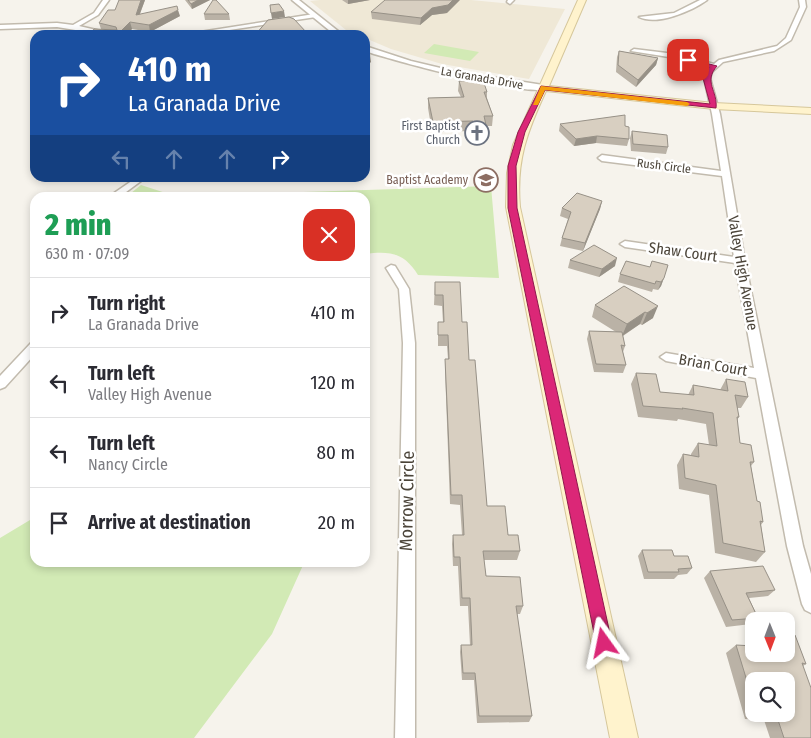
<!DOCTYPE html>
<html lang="en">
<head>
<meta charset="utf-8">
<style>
	:root { --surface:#fff; --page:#f7f7f7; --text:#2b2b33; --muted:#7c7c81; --line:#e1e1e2 }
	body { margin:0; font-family:"Fira Sans Condensed",sans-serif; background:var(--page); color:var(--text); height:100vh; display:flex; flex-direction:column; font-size:19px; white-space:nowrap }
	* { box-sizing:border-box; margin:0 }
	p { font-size:16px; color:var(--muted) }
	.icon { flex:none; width:28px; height:28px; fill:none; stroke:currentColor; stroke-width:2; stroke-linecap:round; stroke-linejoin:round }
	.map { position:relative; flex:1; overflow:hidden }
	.sheet { position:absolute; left:30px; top:192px; width:340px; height:375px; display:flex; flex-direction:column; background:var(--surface); border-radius:15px; box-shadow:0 2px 8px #0003 }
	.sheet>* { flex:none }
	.hud { position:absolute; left:30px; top:30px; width:340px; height:152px; border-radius:15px; box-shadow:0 2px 8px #0003; background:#1a4fa0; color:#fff; overflow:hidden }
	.needle { width:32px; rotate:179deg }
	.fabs { position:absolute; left:745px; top:612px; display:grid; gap:10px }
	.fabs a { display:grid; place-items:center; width:50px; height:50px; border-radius:10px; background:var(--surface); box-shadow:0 2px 8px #0003; font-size:25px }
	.pin { position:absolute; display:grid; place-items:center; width:42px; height:42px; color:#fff; margin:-21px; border-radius:10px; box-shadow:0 2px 8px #0006 }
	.me { position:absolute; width:55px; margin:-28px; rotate:348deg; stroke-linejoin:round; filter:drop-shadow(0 0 4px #0008) }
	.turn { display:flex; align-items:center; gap:18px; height:105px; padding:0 15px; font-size:22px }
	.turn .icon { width:65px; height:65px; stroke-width:2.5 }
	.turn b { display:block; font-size:35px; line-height:42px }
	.lanes { display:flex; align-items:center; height:48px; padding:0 15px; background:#0003; justify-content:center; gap:25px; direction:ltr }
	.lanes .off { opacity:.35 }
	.round { display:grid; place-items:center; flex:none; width:52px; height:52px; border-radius:15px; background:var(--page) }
	.headline { display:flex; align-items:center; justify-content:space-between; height:85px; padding:0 15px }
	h1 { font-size:30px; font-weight:800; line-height:38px; color:#1e9e55 }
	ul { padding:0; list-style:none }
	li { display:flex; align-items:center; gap:15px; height:70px; padding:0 15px; border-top:1px solid var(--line) }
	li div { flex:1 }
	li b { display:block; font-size:19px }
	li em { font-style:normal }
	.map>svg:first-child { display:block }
	.education { fill:#efe8d6 }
	.green { fill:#d2eab5 }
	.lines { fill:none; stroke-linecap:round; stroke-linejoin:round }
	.minor-casing { stroke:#c2bbae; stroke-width:3 }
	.tertiary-casing { stroke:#c2bbae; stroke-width:3 }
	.secondary-casing { stroke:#d6c79b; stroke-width:2 }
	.minor { fill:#fff; fill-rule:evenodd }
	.tertiary { fill:#fff; fill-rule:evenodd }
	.secondary { fill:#fff3cd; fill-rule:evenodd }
	.wall { fill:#bab2a6; fill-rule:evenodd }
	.shaded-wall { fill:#979187 }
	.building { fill:#d8cfc1; stroke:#979187 }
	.route { fill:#db2777; stroke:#8e194d }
	.slow { fill:#f59e0b }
	.labels { text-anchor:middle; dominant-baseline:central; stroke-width:5; stroke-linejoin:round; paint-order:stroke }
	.far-street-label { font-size:12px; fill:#4b4439; stroke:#fff }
	.far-worship-label { font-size:12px; fill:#5b616d; stroke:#fff; text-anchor:end }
	.far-education-label { font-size:12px; fill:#785e54; stroke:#fff; text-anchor:end }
	.street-label { font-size:15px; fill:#4b4439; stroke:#fff }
	.near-street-label { font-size:18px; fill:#4b4439; stroke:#fff }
</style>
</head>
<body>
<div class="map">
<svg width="811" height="738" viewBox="0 0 811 738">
	<rect width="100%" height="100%" fill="#f6f3ec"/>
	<path class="education" d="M320,0h151l94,9 -36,70 -87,-15 -51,-15 -26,-11v-3h-7l-12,-5 -36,-29z"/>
	<path class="green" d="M434,44l45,8 -9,9 -46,-8z
		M141,185l37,12h-52z
		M491,186l8,92 -81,-3c-14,-23 -29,-24 -53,-21v-56l-120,-1 27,-4z
		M35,517v45l269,1 -32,71 -78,104h-194v-200z"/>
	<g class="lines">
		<g class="minor-casing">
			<path id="minor" d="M103,0h6l-11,15 -19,11 39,9h-12l-49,-8 -57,2v-4l57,-2 16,2 21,-12z
				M508,0h6l-4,4 -3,-2z
				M700,0h7c-15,11 -50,26 -68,17l35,-4z
				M799,0h6l1,7 -15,33 -17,11 -51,11 -11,10 -2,6 10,36 25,147 58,285 8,28v39l-6,-3 -3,-6 -15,-58 -31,-168 -90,-17 -6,-4 6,-4 88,15 -19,-105 -110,-16 -5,-3 5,-3 109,16 -12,-81 -120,-15 -4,-3 4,-3 119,16 -9,-57 -8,-36 2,-7 4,-4 -35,-9 -44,-7 3,-2 41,5 39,10 5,-4 58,-14 9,-8 14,-31z
				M314,14l2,3 -120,18h-15z
				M136,178h9l-27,20h-11z
				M391,265l4,1 14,23 6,54v395h-20l8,-395 -4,-54 -13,-21z
				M35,342v12l-30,33 -5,2v-13l31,-33z"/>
		</g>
		<g class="tertiary-casing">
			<path id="tertiary" d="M292,0h7l44,35h-8z
				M365,46l46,15 42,10 90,14 4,3c-14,11 -159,-29 -182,-37z"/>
		</g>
		<g class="secondary-casing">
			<path id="secondary" d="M578,0h8l-37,86 165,17 97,5v6l-97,-5 -168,-18c-19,41 -30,70 -26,116l118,531h-28l-104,-531 1,-34 6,-28z"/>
		</g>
		<use href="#minor" class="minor"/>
		<use href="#tertiary" class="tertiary"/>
		<use href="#secondary" class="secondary"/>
	</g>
	<path class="wall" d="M145,0l-5,14 40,2 -30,16 -18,-3 -6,6 -25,-6 -2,-6 16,-13z
		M185,0h25l-18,9z
		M342,0h28l-22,4z
		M371,12l76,1 -15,2 -12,10 -48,-6z
		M204,14h25l1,6h-25z
		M619,51l39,7 -2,7 -20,22 -20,-15 1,-15z
		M459,81l28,11v6l6,18 -1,10h-6l-1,10h-12l-1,-5 -40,1 -4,-24v-10l33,-1 -3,-6z
		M560,124l65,2 4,13 -2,7 -31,-3 -22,3 -15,-15z
		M632,131l36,16 -2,7 -35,-3 -1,-13z
		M602,201l-2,8 -17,42 -23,-5 2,-8 6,-19 -8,-3 2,-8z
		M570,260l45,6 -16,11 -31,-9z
		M668,265l-7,21 -3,4 -5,-1 -1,3 -34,-10 2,-8 30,-7z
		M435,282l27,40 7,38 18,146 33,45 -3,9h-33l2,16 37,30 -3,8h-3l15,102 -3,6 -52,1 -3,-43h-12l-2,-28 1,-7h9l-2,-39h-8l-2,-40h-5l-1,-22 1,-9h9l-2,-30 -10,-1 -5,-134v-11h3l-1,-13h-9v-24h5l-1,-16 -8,-1z
		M624,286l29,32 -11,7 -2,-1 -17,12 2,10 -2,6 3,13 -3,8 -29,-1 -7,-33 2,-8 27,1 -24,-15 3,-12z
		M636,373l24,19 28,3 5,-10 27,5 6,-11 22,18 -7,11h-4l2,9 -2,3 3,23 14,19 -3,4 6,35 6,21 -2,3 4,27 -9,10 -41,-9 -6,-58 -30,-6 -2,-24 6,-11 8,1v-1l7,-11 11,2 -3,-21 -28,-5 -1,2 -39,-4 -7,-33z
		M642,550l32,6 18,12 -5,6 -9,1 -4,4h-30l-6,-23z
		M710,571l65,19 -7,6 -19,2 9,20 -7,6 -25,3 -22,-49z
		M736,645l70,19 -3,2 8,72h-41l-6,-18 -19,-1 -19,-66zM754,681l32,33h-32z"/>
	<path class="shaded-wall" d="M141,0h4l-8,21 -1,-6z
		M198,0h12l-18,9 -1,-5z
		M348,0h22l-22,4z
		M453,0h7l-13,13 -15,2 -12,10 1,-7 11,-10z
		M178,10l2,6 -30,16 -1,-7z
		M284,11l1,6 -13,2 -1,-6z
		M130,22l2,7 -6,6h-9z
		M370,55l1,7 -6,6v-7z
		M658,58l-2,7 -20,22 2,-7z
		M597,136l-1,7 -22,3 2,-7z
		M602,201l-2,8 -17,42 2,-8z
		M617,258l-2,8 -16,11 3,-8z
		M664,278l-3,8 -3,4 3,-8z
		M658,306l-5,12 -11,7 5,-12z
		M645,312l-5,12 -18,12 5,-12z"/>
	<path class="building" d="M119,0h22l-5,15 41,-9 1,4 -29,15 -19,-3 -13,13h-27l4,-6 23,1 -1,-3 -17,-4 9,-13h7z
		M188,0h10l-7,4z
		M213,0h3l13,14h-25z
		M385,0h68l-5,5 -16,3 -11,10 -50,-6z
		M279,4l5,7 -13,2 -1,-8z
		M289,17l5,2 13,14 -4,2h-48l13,-15z
		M619,51l39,7 -20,22 -20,-15z
		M365,53l5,2 -5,6z
		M483,80l4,12h-3l9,24h-9l2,9h-12l-1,-4 -40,1 -5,-24 36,-1 -5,-16z
		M625,115v11l4,1v12l-32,-3 -21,3 -16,-15z
		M632,131l35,4 1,12 -35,-3z
		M577,193l25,8 -17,42 -23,-5 9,-26 -9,-4z
		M594,245l23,13 -15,11 -32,-9z
		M626,261l24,6 2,-6 16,4 -4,13 -3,4 -5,-1 -1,3 -35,-10z
		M435,282h25l2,40h5l2,38h6l12,146h18l3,29h10l2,16h-37l3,25 34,1 3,29h-7l16,110h-53l-4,-43h-12l-2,-28h11l-2,-47h-8l-2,-41h-6l-1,-22h11l-2,-40h-11l-6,-136h4l-1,-24h-10v-13h6l-1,-27h-8z
		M624,286l34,20 -11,7 -2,-1 -18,12 -32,-19z
		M589,331l33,1 3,14 -4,-1 5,20 -30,-1z
		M636,373l20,1 4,18 34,3 -1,-10 35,6 -2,-12 19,3 3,15 -13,-2 4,22h-2l3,26 11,2 3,17h-4l7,39 3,1 3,20 -3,-1 5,31 -42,-9 -7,-58 -31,-7 -2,-24 16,3 -1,-14 19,3 -4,-33 -31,-5 1,1 -40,-3z
		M642,550h30l2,6h14l4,12 -14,1 1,3h-31z
		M763,566l12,24 -29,3 12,25 -26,2 -22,-49z
		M786,634l9,1 11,29 -4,-1 9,25v50h-27l-8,-24h10v-33h-32v23l-18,-59 18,1v8h32z"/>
	<path class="route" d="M686,58l31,8c-14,16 1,25 -1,42l-171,-18 -20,42 -9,34 1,42 95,435 -2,6 -6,2 -6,-2 -2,-6 -88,-435v-42l10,-34 23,-46 169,18 -7,-26 6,-11 -23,-6z"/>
	<path class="slow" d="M541,86l146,16 3,2 -3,2 -142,-16 -7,15h-5z"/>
	<defs>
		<g id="church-ring" transform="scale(1.25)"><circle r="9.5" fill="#fff" stroke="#6b7280" stroke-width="1.5"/><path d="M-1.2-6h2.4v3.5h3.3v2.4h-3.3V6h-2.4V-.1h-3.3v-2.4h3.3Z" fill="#6b7280"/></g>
		<g id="school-ring" transform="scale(1.25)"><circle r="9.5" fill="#fff" stroke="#8d6e63" stroke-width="1.5"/><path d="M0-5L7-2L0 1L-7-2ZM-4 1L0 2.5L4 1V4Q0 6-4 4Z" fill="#8d6e63"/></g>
	</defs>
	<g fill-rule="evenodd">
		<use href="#church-ring" x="477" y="133"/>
		<use href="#school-ring" x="486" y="180"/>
	</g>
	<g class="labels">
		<g class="far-street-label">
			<text transform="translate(482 78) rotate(10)">La Granada Drive</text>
			<text transform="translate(664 166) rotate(7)">Rush Circle</text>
		</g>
		<g class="far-worship-label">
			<text x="460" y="126">First Baptist<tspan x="460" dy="14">Church</tspan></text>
		</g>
		<g class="far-education-label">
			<text x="468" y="180">Baptist Academy</text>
		</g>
		<g class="street-label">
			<text transform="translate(683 252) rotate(8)">Shaw Court</text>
			<text transform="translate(743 273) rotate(80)">Valley High Avenue</text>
			<text transform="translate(713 365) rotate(10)">Brian Court</text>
		</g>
		<g class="near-street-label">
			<text transform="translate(407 501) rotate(-89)">Morrow Circle</text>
		</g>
	</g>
</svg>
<div class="fabs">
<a><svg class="needle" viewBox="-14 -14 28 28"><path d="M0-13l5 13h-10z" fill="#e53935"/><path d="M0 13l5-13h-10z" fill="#7c7c81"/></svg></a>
<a><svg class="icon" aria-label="search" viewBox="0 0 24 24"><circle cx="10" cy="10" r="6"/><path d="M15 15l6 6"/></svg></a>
</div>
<div class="pin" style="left:688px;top:60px;background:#d93025"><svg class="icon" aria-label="arrive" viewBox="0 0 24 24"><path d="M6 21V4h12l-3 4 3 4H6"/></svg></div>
<svg class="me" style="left:604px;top:643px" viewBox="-20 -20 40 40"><path d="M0-17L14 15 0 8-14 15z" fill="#db2777" stroke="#fff" stroke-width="4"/></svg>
<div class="hud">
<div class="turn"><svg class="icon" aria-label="right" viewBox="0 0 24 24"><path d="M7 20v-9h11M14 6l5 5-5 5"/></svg><div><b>410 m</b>La Granada Drive</div></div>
<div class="lanes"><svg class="icon off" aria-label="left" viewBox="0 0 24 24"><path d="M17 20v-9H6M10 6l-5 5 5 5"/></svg><svg class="icon off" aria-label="ahead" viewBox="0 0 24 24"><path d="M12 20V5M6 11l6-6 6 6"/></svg><svg class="icon off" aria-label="ahead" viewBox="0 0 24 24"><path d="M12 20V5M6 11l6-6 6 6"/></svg><svg class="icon" aria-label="right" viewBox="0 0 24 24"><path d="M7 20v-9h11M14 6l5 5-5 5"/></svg></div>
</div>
<section class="sheet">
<div class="headline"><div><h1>2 min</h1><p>630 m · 07:09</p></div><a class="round" style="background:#d93025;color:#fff"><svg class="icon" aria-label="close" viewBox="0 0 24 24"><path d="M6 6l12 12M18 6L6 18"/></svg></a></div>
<ul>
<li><svg class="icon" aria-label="right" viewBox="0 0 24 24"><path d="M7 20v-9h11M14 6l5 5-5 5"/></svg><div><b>Turn right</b><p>La Granada Drive</p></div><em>410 m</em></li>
<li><svg class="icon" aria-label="left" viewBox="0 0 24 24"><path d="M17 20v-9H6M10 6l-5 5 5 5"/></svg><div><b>Turn left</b><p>Valley High Avenue</p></div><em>120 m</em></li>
<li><svg class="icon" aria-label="left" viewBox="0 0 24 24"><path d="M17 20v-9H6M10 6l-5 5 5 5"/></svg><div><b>Turn left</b><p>Nancy Circle</p></div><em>80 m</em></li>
<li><svg class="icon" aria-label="arrive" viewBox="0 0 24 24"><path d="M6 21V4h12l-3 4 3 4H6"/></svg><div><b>Arrive at destination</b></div><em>20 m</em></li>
</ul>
</section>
</div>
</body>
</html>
